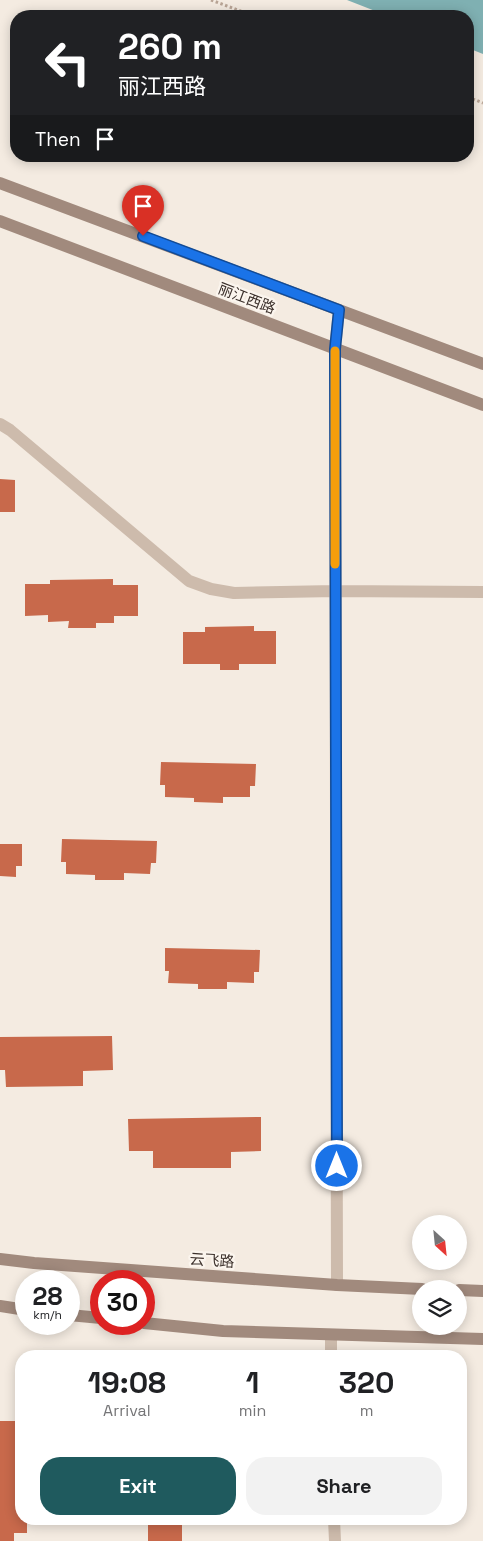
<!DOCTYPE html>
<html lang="en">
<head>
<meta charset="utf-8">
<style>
	:root { --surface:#fff; --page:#f2f2f2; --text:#202124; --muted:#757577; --accent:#1f5a5e }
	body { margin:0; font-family:"Space Grotesk","Noto Sans SC",sans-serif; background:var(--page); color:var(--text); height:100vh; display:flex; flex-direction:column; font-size:19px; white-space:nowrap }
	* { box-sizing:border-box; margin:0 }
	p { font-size:16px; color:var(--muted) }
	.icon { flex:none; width:28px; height:28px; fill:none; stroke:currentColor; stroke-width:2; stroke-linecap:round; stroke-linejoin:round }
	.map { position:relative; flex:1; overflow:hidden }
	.details { position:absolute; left:15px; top:1350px; width:452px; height:175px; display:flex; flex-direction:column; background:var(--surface); border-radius:20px; box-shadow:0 2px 12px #0003 }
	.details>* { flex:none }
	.top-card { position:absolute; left:10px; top:10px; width:464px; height:152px; border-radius:20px; box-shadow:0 2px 12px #0003; background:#202124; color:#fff; overflow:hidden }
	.needle { width:32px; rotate:153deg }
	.tools { position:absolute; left:412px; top:1215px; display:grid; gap:10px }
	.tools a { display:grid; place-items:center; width:55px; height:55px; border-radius:50%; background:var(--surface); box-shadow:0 2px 12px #0003; font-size:25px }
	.speed { position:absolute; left:15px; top:1270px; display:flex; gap:10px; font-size:25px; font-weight:700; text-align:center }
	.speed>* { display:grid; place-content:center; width:65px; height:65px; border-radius:50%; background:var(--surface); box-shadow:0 2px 12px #0003; line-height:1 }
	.speed small { font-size:12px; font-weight:400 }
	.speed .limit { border:8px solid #d22; background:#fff; color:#111 }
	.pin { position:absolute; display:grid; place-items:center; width:42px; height:42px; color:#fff; margin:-51px -21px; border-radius:50% 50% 50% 0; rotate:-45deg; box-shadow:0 0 5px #0007 }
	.pin .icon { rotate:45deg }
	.me { position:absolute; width:55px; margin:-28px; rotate:0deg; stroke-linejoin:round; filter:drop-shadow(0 0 4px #0008) }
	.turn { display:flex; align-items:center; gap:18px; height:105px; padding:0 25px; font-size:22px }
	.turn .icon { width:65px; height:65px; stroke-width:2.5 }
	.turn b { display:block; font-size:35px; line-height:42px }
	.then { display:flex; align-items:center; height:48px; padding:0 25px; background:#0003; gap:10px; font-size:19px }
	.eta { display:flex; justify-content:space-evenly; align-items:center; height:85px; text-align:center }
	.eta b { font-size:30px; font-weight:600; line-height:35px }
	.action { display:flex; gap:10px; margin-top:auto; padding:10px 25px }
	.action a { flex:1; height:58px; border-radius:20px; background:var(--accent); color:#fff; font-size:20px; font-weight:600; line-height:58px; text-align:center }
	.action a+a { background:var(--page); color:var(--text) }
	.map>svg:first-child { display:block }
	.water { fill:#7fb0b2 }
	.building { fill:#c8694b }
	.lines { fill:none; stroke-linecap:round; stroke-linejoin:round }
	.path { stroke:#b9a596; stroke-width:3; stroke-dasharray:2.5 2.5; stroke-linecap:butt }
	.street { stroke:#cdbbac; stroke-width:12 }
	.secondary { stroke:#a18a7d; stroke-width:12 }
	.route-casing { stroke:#114b97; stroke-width:12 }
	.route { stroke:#1a73e8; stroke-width:9 }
	.slow { stroke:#f59e0b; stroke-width:9 }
	.labels { text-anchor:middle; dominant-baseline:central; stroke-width:4.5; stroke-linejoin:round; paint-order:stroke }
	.street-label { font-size:15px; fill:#3b302b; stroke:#fbf5ee }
</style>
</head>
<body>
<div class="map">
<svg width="483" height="1541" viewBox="0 0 483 1541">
	<rect width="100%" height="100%" fill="#f4ebe1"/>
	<path class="water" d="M347,0h136v54l-15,-6v-32h-80z"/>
	<path class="building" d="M0,479l15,1v32h-15z
		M113,579v6h25v31h-24v7h-18v5h-28l1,-7 -21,1v-7l-23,1v-32h25v-4z
		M254,626v5h22v33h-37v6h-19v-6h-37v-32h22v-5z
		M161,762l95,2 -1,22h-5v11h-27v6l-29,-1v-4l-29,-1v-12h-5z
		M62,839l95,2 -1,22h-5l-1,11 -26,-1v7h-29v-5l-29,-1v-12h-5z
		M0,844h22v22h-6v11l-16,-1z
		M165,948l95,2 -1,22h-5v11l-27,-1v7h-29v-5l-30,-1 1,-12h-4z
		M112,1036l1,34 -30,1v15l-77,1 -1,-17h-5v-33z
		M261,1117v34l-30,1v16h-78v-17h-24l-1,-32z
		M0,1421h21v41h-6v31h6v26h6v14h-13v8h-14z
		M148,1519h34v22h-34z"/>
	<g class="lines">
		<path class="path" d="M211,0l43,16
			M468,97l15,6"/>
		<path class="street" d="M0,424l10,6 179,151 22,8 23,4 101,-2 148,1
			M337,1285l-2,-936 4,-39
			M331,1335v21
			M334,1519l1,22"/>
		<path class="secondary" d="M0,183l483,181
			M0,221l483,184
			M0,1259l34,4 303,22 85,4
			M459,1290l24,1
			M0,1306l26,4
			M69,1315l32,3
			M144,1323l79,8 260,8"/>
	</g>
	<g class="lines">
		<g class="route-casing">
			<path id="route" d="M143,236l196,74 -4,39 2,817"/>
		</g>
		<use href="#route" class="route"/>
		<path class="slow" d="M335,351v213"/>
	</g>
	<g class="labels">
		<g class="street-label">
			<text transform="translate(247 298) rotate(21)">丽江西路</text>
			<text transform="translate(212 1260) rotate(4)">云飞路</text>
		</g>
	</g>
</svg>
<div class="tools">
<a><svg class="needle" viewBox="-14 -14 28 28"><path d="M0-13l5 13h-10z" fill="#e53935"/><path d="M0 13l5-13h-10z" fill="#757577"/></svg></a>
<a><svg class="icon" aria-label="layers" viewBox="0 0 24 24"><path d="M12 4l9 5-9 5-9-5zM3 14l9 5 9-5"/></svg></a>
</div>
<div class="speed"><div>28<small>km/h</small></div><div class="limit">30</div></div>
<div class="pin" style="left:143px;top:236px;background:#d93025"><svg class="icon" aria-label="arrive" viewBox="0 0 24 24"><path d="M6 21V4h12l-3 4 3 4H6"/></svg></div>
<svg class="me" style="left:337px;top:1166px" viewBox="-20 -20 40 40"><circle r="17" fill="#1a73e8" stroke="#fff" stroke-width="3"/><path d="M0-11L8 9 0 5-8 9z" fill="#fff"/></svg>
<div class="top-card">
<div class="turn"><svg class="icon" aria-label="left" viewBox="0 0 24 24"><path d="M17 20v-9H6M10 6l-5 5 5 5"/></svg><div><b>260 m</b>丽江西路</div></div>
<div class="then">Then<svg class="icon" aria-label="arrive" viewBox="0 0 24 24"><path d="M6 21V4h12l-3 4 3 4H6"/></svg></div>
</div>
<section class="details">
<div class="eta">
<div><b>19:08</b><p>Arrival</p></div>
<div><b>1</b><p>min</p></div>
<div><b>320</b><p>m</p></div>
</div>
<div class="action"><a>Exit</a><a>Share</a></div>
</section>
</div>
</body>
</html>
